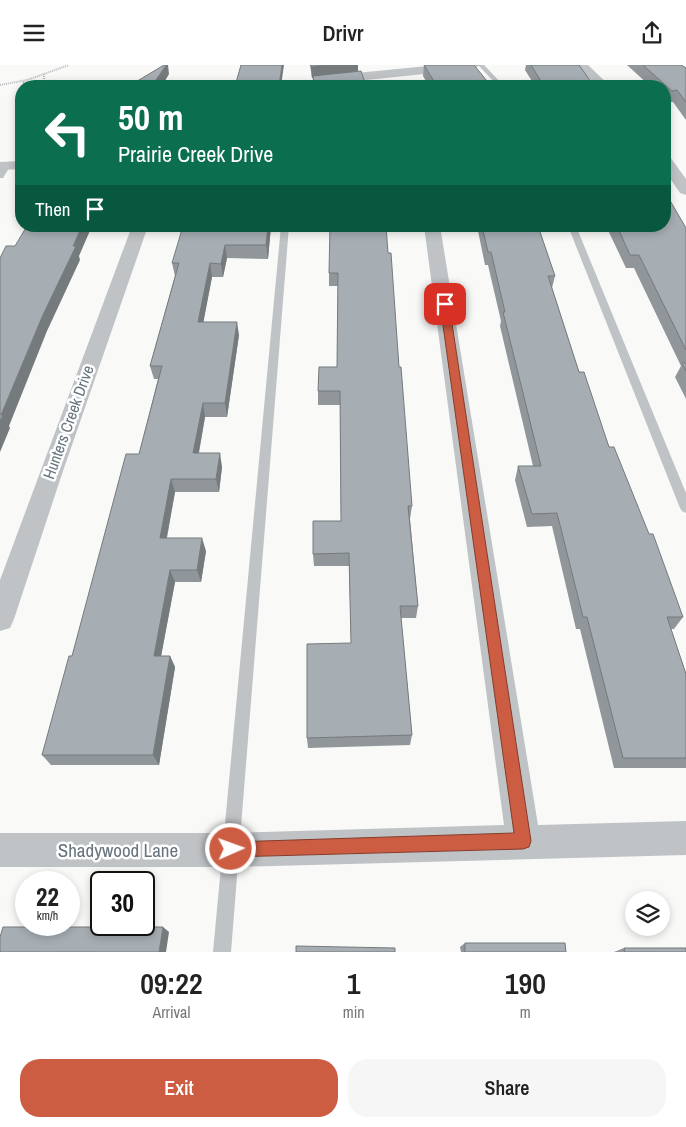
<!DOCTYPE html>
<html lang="en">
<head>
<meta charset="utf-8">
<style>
	:root { --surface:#fff; --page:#f6f6f6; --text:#222; --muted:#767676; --accent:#cd5d42 }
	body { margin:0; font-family:"Archivo Narrow",sans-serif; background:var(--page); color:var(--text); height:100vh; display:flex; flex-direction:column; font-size:19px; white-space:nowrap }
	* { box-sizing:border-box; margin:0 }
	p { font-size:16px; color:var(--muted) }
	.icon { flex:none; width:28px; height:28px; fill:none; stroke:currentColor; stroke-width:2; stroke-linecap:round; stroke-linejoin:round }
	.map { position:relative; height:887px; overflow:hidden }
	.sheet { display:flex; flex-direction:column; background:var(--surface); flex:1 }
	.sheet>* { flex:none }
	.hud { position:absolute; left:15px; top:15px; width:656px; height:152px; border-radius:20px; box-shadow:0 2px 8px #0003; background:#0b6e4f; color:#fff; overflow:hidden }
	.controls { position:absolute; left:625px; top:826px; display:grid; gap:10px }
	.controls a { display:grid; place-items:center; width:45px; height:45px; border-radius:50%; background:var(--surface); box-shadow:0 2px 8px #0003; font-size:25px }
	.speed { position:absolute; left:15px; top:806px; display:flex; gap:10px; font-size:25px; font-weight:700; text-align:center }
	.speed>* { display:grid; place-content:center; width:65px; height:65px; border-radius:50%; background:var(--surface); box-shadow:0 2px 8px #0003; line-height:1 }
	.speed small { font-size:12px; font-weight:400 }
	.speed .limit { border:2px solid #111; border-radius:8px; background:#fff; color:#111 }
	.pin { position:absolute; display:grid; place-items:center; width:42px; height:42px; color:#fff; margin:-21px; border-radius:10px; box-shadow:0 2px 8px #0006 }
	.me { position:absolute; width:55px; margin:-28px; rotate:88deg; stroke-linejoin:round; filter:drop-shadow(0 0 4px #0008) }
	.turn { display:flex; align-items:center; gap:18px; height:105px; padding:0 20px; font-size:22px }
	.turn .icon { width:65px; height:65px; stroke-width:2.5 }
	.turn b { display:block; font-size:35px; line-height:42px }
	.then { display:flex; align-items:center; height:48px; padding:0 20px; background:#0003; gap:10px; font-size:19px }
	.eta { display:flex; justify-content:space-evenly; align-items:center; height:85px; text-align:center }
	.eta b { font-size:30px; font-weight:600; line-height:35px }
	.button { display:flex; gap:10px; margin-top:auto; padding:10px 20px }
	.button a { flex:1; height:58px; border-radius:20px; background:var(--accent); color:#fff; font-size:20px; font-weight:600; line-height:58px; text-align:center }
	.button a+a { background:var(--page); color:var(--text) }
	header { display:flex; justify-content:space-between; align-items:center; height:65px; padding:0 20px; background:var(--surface); font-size:22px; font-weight:600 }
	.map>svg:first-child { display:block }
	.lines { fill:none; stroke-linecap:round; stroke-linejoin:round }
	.path { stroke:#b9bcbe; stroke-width:2; stroke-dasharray:1 1; stroke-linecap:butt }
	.service { fill:#bfc3c6; fill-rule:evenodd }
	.minor { fill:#bfc3c6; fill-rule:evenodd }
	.wall { fill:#90969a }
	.shaded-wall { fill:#757a7d }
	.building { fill:#a7aeb3; stroke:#757a7d }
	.route { fill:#cd5d42; stroke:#853c2b }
	.labels { text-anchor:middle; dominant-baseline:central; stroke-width:5; stroke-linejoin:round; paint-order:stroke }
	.street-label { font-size:16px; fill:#67757e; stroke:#fff }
	.near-street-label { font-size:19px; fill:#67757e; stroke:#fff }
</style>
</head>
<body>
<header><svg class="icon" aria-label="menu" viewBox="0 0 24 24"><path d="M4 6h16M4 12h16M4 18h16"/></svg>Drivr<svg class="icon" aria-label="share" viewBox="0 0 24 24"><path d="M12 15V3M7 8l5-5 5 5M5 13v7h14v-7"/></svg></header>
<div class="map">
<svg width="686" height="887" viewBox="0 0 686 887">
	<rect width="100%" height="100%" fill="#f9f9f7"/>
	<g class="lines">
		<path class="path" d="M44,9v12
			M23,17l19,4
			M0,20l27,-5 42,-15"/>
		<path class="service" d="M478,0h6l20,21h-6z
			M4,98l7,2 -8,13h-3v-8z
			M281,161h8l-58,726h-18z
			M568,161h8l110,267v20l-4,-2 -2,-3z"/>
		<path class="minor" d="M438,0h42l-6,4 -118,12 -33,5h-27l6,-4 54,-9z
			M575,0h13l22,21h-13z
			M665,91l5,1 16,22v16l-6,-2 -15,-22z
			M21,96v8l-21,1v-8z
			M132,161h16l-85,245 -49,148 -4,9 -10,3v-51z
			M424,161h16l98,599 148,-4v34l-455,12h-231v-34h231l273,-8z"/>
	</g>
	<path class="wall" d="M310,0h48v6l-8,1 16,14h-53v-8h-1z
		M424,0l67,21h-62l-6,-10z
		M526,0h53l15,21h-59l-10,-16z
		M627,0h54l5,3v52l-13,-18h-5l-3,-2v-14h-15z
		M271,161l-3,33 -41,-1 -4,19h-11l-9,45 36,13 -12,82h-22l-6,36 23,14 -3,25h-44l-8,46 39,13 -5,31h-26l-14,74h9l5,11 -16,98h-108l-9,-10 30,-99 67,-202 19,-75h-4l-4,-13 25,-90 -3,-13z
		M477,161h61l17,50 -3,12 27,84 30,75 74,170 -9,12h-3l15,45v94h-72l-34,-139h-4l-24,-103 -25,1 -12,-47 3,-14h15l-33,-140 1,-5 -13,-56h-3z
		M606,161h59l21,2v171l-11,-22 6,-11 -47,-98h-8z
		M388,188l24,253 -2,13 8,87 -2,12h-15l11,117 -2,10 -102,3 -1,-10 44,-95 -2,-77h-35l-1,-12 28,-33 -1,-116h-22v-14l19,-24 1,-81h-9v-13z
		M465,878l101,9h-105l-1,-5z
		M624,883l62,4h-72z"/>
	<path class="shaded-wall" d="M166,0h2l1,9 -7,12h-10z
		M282,0h2l-3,21h-2z
		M325,0h33v6l-46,7 -1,-11z
		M82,161h10l-13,30 1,4 -33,71 -38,95 1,2 -10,24v-30l1,-7 41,-98z
		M268,161h3l-3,33 -2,-14z
		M225,180l2,13 -4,19 -2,-13z
		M210,198l2,14 -11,58 -3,-13z
		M237,257l2,13 -12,82 -2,-14z
		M203,338l2,14 -9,50 -3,-14z
		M220,388l2,14 -3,25 -3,-13z
		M171,414l4,13 -11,59 -4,-13z
		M202,473l4,13 -5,31 -4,-12z
		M170,505l5,12 -16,85 -5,-11z
		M170,591l5,11 -16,98 -6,-10z
		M163,862l6,5 -3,20h-7z"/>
	<path class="building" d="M164,0h2l-14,21h-23z
		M241,0h41l-3,21h-44z
		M311,0h14l-14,2z
		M424,0h50l17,21h-54z
		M531,0h48l15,21h-50z
		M643,0h38l5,3v34l-9,-12 -5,1z
		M361,6l5,15h-52l-1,-10z
		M665,127l21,36v122l-47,-95h-9l-13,-29h48z
		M27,161h55l-9,20h3l-34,71 -41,98h2l-3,7v-164l6,-12h9z
		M183,161h85l-2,19h-41l-4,19 -11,-1 -12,59h39l-12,81h-22l-10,50h27l-4,26h-45l-11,59h42l-5,32h-27l-16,86h16l-17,99h-111l27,-99h3l54,-202h13l23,-88h-12l29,-103h-7z
		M330,161h56l2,27h3l8,114h2l11,139h-4l10,100h-18l12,129 -105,3v-94l44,-1 -2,-90 -36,1v-33h28l-1,-130h-22l1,-24h18l1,-94h-9z
		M482,161h56l17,50h-7l31,96h5l25,75h5l35,87h4l30,83h-16l19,57v84h-63l-36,-141h-4l-26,-104 -25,1 -14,-48h23l-38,-154h2l-14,-60h-3z
		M682,298h4v8z
		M3,862h160l-4,25h-159v-15z
		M465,878h100l1,9h-101z
		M296,881l99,2v4h-99z
		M624,883h62v4h-61z"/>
	<path class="route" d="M445,236l4,3 82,537 -2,6 -6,2 -292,8 -6,-2 -2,-6 2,-5 6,-2 283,-9 -74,-529z"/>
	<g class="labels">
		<g class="street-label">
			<text transform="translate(68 357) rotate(-70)">Hunters Creek Drive</text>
		</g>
		<g class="near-street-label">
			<text x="118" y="785">Shadywood Lane</text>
		</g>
	</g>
</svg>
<div class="controls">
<a><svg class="icon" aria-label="layers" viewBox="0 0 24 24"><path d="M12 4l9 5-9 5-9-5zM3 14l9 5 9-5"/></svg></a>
</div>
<div class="speed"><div>22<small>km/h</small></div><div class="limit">30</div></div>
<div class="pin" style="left:445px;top:239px;background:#d93025"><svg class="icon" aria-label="arrive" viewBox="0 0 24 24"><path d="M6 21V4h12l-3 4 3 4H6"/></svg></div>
<svg class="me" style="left:231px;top:784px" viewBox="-20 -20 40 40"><circle r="17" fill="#cd5d42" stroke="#fff" stroke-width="3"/><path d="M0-11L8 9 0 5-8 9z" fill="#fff"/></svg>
<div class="hud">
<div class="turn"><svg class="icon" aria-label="left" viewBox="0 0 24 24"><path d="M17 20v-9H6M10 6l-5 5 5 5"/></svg><div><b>50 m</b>Prairie Creek Drive</div></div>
<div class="then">Then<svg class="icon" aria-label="arrive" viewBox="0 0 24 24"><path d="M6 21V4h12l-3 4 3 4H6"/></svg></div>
</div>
</div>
<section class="sheet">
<div class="eta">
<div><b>09:22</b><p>Arrival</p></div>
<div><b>1</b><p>min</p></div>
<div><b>190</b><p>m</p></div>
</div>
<div class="button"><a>Exit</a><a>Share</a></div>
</section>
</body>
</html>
